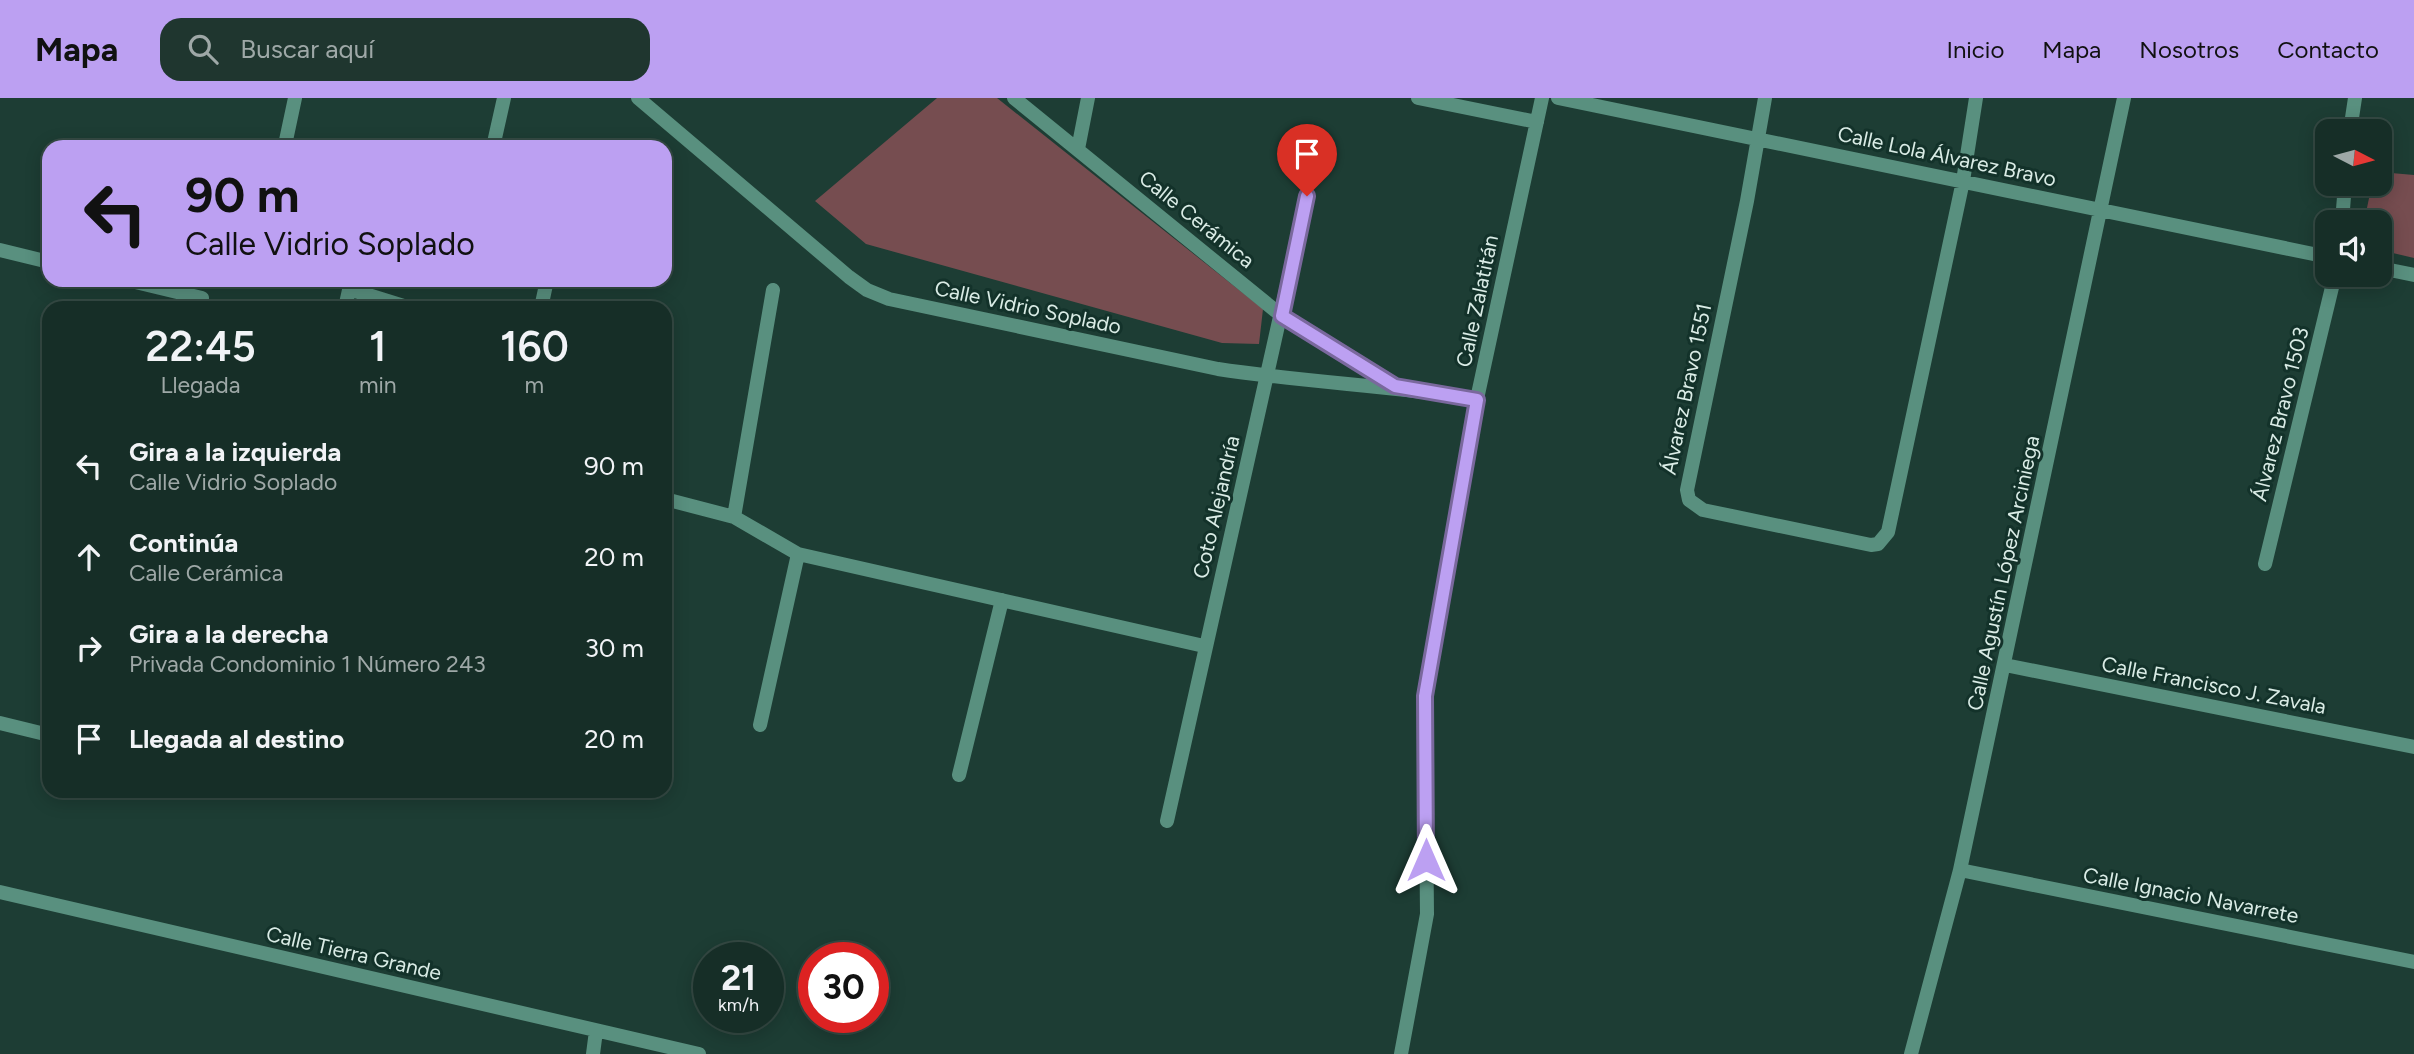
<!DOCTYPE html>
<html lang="es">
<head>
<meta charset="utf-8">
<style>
	:root { --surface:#162e27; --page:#1f362f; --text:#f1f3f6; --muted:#9ea8a7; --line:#354a44; --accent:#bca0f2 }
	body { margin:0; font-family:Figtree,sans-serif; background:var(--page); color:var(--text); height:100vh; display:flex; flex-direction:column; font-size:26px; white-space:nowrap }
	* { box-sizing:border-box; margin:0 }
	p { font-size:23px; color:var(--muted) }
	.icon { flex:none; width:38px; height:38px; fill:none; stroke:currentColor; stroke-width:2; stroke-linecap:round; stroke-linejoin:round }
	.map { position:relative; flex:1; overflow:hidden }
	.details { position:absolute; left:42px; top:203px; width:630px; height:497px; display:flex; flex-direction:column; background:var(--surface); border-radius:21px; box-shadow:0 4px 18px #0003,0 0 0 2px var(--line) }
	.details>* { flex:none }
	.top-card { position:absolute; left:42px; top:42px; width:630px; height:147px; border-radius:21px; box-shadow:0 4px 18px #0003,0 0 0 2px var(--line); background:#bca0f2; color:#111; overflow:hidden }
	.needle { width:46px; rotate:96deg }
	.controls { position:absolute; left:2315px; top:21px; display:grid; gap:14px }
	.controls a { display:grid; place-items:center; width:77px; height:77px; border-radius:14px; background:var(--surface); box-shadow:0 4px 18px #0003,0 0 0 2px var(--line); font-size:35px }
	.speed { position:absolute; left:693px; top:844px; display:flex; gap:14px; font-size:35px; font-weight:700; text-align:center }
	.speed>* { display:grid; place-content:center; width:91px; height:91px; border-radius:50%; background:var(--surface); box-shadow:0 4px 18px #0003,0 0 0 2px var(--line); line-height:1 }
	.speed small { font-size:18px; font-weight:400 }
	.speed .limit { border:10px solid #d22; background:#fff; color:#111 }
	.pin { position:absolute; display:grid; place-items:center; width:60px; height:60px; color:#fff; margin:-72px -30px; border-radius:50% 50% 50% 0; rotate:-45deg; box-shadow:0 0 7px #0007 }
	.pin .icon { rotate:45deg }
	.me { position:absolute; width:77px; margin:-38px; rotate:0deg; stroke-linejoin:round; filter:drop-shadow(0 0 5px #0008) }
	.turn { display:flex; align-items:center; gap:24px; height:147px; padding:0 28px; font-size:32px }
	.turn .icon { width:91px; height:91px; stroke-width:2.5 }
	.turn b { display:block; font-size:49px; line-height:60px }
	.eta { display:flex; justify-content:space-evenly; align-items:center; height:119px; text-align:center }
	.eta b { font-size:42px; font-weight:600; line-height:49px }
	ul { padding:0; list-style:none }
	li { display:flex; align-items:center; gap:21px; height:91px; padding:0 28px }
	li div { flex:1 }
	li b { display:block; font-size:26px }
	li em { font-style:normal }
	header { display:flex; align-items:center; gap:42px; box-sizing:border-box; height:98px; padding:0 35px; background:var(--accent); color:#111 }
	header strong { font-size:33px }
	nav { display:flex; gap:38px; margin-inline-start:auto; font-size:24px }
	.search { width:490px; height:63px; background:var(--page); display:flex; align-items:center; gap:18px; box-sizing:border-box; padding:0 24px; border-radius:21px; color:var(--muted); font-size:26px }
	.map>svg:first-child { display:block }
	.green { fill:#764d50 }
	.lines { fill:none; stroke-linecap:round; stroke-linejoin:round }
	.lane { stroke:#59907f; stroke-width:14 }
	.street { stroke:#59907f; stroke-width:14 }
	.route-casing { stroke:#7a689d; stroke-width:18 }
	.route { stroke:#bca0f2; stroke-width:12 }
	.labels { text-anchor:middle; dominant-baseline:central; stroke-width:6; stroke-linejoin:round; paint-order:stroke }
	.street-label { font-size:21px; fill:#daece6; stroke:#13322a }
</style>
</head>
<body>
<header>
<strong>Mapa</strong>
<div class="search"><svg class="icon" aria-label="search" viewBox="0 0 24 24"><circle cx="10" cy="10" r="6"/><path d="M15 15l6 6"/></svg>Buscar aquí</div>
<nav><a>Inicio</a><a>Mapa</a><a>Nosotros</a><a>Contacto</a></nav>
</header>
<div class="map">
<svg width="2414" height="956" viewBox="0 0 2414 956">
	<rect width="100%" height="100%" fill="#1d3d34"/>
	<path class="green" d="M937,0h60l266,211 -4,35 -37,-1 -356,-99 -51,-43z
		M2380,74l34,3v83l-34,-8v-28h-16l8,-38h8z"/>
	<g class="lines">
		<path class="lane" d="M0,625l49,12"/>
		<path class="street" d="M638,0l211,179 18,13 22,9 329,70c86,13 173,17 259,30
			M1014,0l268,218 110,68
			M1418,0l119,24
			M1558,0l770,159
			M1765,0l-18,103 -60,289 2,10 14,10 168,35 7,-1 10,-12 75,-351 13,-83
			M2350,33l5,-33
			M285,47l10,-47
			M493,49l11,-49
			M1078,51l10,-51
			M2342,124l3,-38
			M0,152l49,12
			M2380,170l34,7
			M127,182l75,18
			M349,191l61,19
			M345,210l6,-27
			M541,210l6,-28
			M665,401l69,18 64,37 406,92
			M734,419l39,-227
			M2265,466l70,-289
			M2005,567l409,82
			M760,627l38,-171
			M959,677l43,-175
			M1167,723l140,-625
			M1960,772l454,92
			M0,794l699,162
			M593,956l3,-23
			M1401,956l26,-140 -2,-217 52,-298 65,-301
			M1911,956l49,-184 164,-772"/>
	</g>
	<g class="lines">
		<g class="route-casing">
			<path id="route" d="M1307,98l-25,120 113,70 82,14 -52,296 1,164"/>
		</g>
		<use href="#route" class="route"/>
	</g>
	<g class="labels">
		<g class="street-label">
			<text transform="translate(1947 58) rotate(12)">Calle Lola Álvarez Bravo</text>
			<text transform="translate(1197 121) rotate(39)">Calle Cerámica</text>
			<text transform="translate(1477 203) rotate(-78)">Calle Zalatitán</text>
			<text transform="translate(1028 209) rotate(12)">Calle Vidrio Soplado</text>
			<text transform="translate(1686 291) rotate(-78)">Álvarez Bravo 1551</text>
			<text transform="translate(2280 316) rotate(-76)">Álvarez Bravo 1503</text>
			<text transform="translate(1216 409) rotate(-77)">Coto Alejandría</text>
			<text transform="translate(2003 475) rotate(-78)">Calle Agustín López Arciniega</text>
			<text transform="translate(2214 587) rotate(11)">Calle Francisco J. Zavala</text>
			<text transform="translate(2191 797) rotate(11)">Calle Ignacio Navarrete</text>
			<text transform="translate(354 855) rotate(13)">Calle Tierra Grande</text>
		</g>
	</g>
</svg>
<div class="controls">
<a><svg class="needle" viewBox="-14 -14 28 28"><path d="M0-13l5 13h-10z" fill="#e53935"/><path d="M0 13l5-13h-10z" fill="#9ea8a7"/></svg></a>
<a><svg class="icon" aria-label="sound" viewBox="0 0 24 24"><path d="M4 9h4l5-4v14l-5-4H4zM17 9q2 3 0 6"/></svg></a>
</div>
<div class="speed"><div>21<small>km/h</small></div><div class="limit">30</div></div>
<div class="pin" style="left:1307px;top:98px;background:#d93025"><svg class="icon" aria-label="arrive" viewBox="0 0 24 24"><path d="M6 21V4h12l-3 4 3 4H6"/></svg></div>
<svg class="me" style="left:1426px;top:762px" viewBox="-20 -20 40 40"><path d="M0-17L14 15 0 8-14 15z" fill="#bca0f2" stroke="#fff" stroke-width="4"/></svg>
<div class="top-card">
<div class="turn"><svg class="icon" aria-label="left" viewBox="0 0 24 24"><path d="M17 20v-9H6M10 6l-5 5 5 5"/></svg><div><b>90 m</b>Calle Vidrio Soplado</div></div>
</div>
<section class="details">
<div class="eta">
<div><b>22:45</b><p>Llegada</p></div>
<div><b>1</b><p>min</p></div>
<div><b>160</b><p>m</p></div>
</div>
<ul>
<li><svg class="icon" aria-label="left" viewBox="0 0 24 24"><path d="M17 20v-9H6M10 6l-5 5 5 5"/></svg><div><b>Gira a la izquierda</b><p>Calle Vidrio Soplado</p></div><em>90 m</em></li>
<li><svg class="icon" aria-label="ahead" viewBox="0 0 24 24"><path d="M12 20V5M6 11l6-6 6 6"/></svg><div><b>Continúa</b><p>Calle Cerámica</p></div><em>20 m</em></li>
<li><svg class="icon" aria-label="right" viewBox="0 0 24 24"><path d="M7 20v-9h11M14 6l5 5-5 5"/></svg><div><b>Gira a la derecha</b><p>Privada Condominio 1 Número 243</p></div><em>30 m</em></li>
<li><svg class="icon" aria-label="arrive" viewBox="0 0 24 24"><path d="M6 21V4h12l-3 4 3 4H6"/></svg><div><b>Llegada al destino</b></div><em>20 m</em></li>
</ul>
</section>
</div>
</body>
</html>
